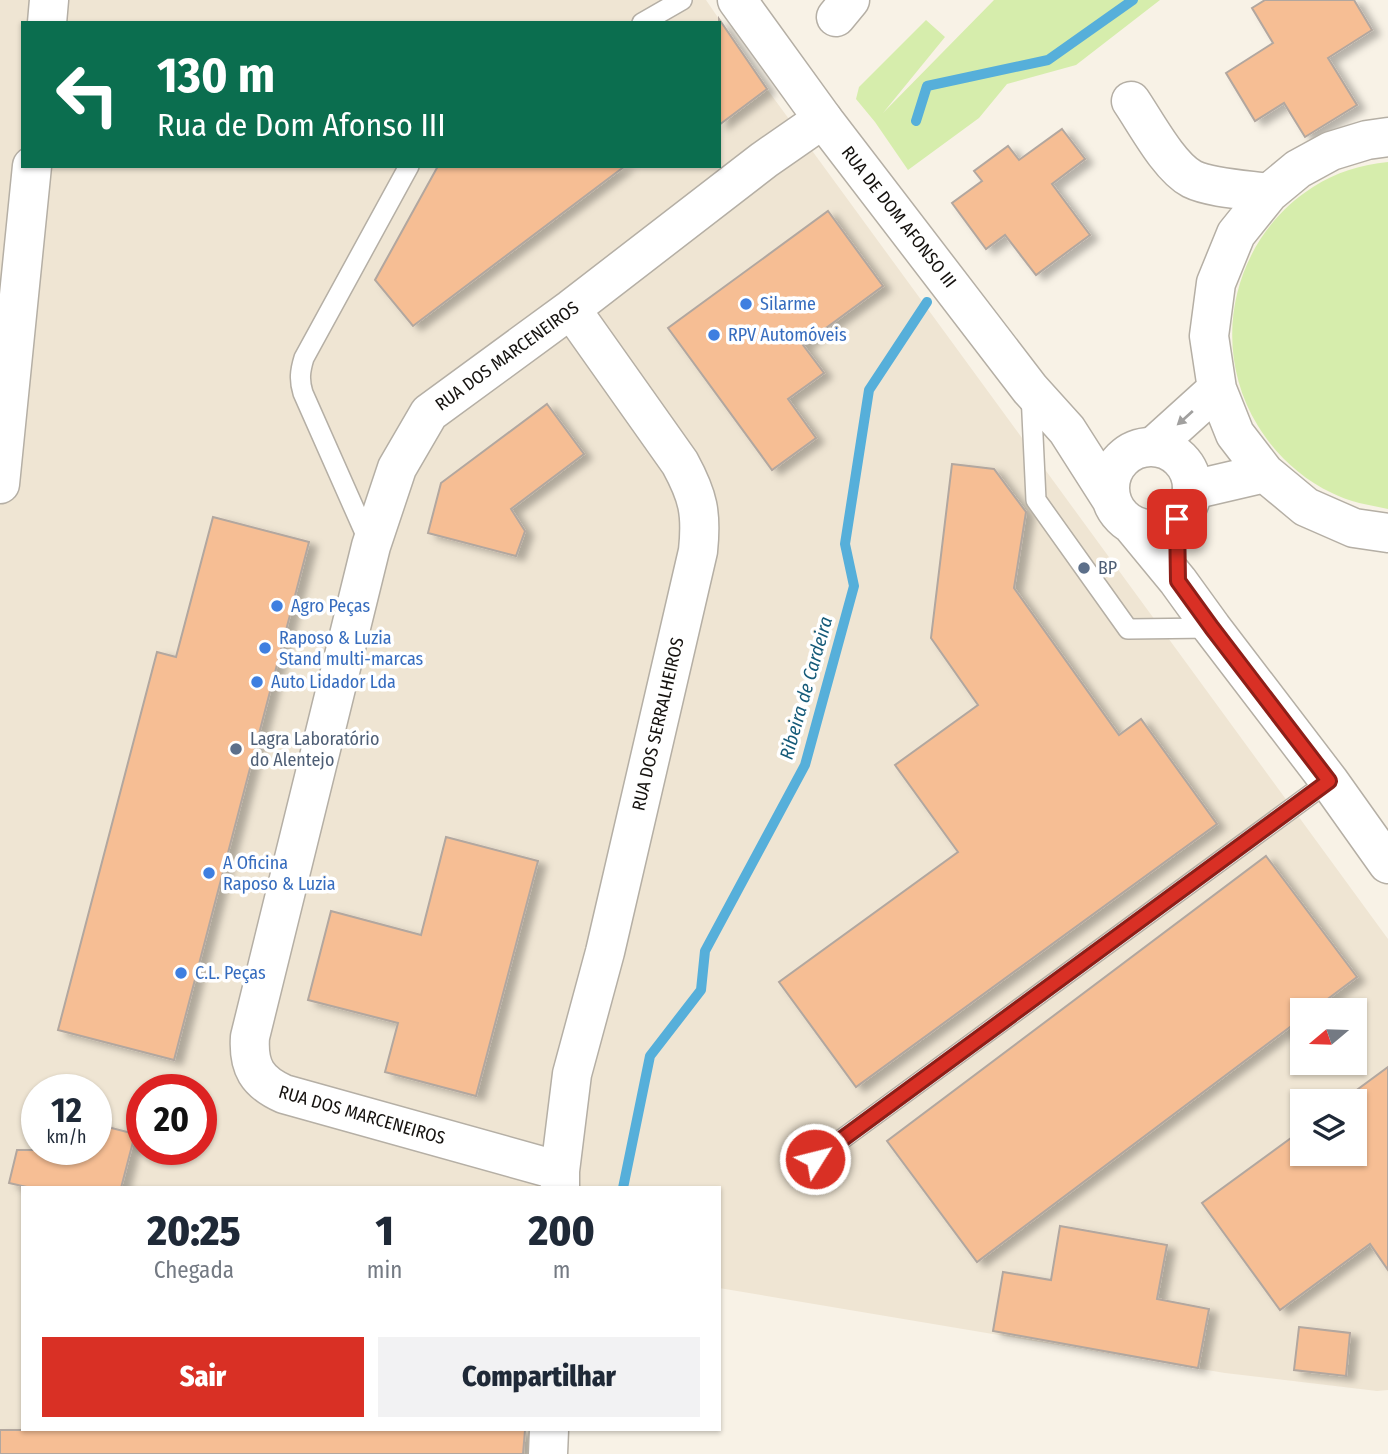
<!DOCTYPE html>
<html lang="pt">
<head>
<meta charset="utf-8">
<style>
	:root { --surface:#fff; --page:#f2f2f3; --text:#1f2937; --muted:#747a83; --accent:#d93025 }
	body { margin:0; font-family:"Fira Sans Condensed",sans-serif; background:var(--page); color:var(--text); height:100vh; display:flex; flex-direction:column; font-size:26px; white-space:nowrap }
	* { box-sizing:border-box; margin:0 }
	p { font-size:23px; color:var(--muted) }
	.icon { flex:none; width:38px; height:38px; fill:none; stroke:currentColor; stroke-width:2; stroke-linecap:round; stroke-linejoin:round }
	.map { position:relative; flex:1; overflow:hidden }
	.drawer { position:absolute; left:21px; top:1186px; width:700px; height:245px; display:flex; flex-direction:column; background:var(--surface); border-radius:0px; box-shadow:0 2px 5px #0004 }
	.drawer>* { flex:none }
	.top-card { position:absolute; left:21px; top:21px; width:700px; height:147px; border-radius:0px; box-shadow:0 2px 5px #0004; background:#0b6e4f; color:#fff; overflow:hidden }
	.needle { width:46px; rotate:251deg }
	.tools { position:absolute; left:1290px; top:998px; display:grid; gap:14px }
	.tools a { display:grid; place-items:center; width:77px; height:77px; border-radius:0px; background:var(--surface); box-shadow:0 2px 5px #0004; font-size:35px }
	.speed { position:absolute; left:21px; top:1074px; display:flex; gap:14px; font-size:35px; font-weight:700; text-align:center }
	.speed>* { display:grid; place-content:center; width:91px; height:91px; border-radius:50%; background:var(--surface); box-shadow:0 2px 5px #0004; line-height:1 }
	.speed small { font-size:18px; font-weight:400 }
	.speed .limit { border:10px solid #d22; background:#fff; color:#111 }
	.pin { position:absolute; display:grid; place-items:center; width:60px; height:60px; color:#fff; margin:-30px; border-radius:14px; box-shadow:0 4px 10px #0006 }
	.me { position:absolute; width:77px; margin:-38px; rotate:54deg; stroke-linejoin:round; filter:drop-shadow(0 0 5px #0008) }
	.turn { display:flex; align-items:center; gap:24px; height:147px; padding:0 21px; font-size:32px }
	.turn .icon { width:91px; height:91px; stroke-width:2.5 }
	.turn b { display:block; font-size:49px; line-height:60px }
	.eta { display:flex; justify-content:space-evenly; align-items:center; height:119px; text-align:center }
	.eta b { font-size:42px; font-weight:800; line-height:49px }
	.cta { display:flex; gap:14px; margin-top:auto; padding:14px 21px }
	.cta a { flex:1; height:80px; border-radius:0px; background:var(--accent); color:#fff; font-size:28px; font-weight:800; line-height:80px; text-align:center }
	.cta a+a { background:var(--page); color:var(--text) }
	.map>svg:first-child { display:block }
	.built { fill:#efe5d3; fill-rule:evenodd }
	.green { fill:#d6edac }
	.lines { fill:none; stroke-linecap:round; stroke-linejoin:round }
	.stream { stroke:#56afda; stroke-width:10 }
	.building { fill:#f6be94; stroke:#b2a79f; stroke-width:2; filter:url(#shadow) }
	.lane-casing { stroke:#b5afa5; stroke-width:22 }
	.street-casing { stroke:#b5afa5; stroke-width:41 }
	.secondary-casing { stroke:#b5afa5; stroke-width:41 }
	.lane { stroke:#fff; stroke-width:19 }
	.street { stroke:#fff; stroke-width:38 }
	.secondary { stroke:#fff; stroke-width:38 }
	.oneway { fill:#a1a09f }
	.route-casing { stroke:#8d1f18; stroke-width:18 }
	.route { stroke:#d93025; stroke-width:12 }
	.shop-dot { fill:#3f7fe0; stroke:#fff; stroke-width:2.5 }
	.service-dot { fill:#5c6f8a; stroke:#fff; stroke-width:2.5 }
	.labels { text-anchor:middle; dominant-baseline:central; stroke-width:7; stroke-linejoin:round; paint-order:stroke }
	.street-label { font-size:18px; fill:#15120f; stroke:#fff }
	.shop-label { font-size:18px; fill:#366cbe; stroke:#fff; text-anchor:start }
	.service-label { font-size:18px; fill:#4e5e75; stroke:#fff; text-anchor:start }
	.water-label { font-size:19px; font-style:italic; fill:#165b79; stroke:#fff }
</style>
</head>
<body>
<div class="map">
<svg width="1388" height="1454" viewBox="0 0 1388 1454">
	<defs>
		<filter id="shadow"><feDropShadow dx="8" dy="4.5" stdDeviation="3.5" flood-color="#0004"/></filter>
	</defs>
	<rect width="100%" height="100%" fill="#f8f2e6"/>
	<path class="built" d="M0,0h706l61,89 621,850v451l-11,1 -152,-18 -506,-85v-100h-696v242h526l-1,24h-548zM23,23h696v143h-696zM1302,1010h52v52h-52zM37,1090h59v60h-59zM142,1090h59v60h-59zM1302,1101h52v52h-52z"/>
	<path class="green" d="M994,0h166l-84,65 -69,19 -28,34 -71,52 -33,-48 -19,-23 3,-12 67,-67 19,17 -62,76z
		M1388,162v347c-19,-4 -39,-7 -56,-16 -31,-15 -56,-38 -74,-67 -50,-81 -25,-188 55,-239 23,-15 48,-22 75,-25z"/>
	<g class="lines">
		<path class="stream" d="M916,121l11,-35 121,-26 85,-60
			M623,1188l27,-132 51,-66 4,-39 100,-186 49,-179 -9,-42 24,-154 58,-88"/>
	</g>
	<path class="building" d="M1265,0h89l18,30 -44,28 29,47 -52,32 -21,-34 -29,18 -29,-48 47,-30 -21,-35z
		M719,19l48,70 -48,36z
		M1062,129l23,30 -33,25 38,51 -54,40 -31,-40 -19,14 -34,-46 30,-22 -8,-10 34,-25 11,14z
		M438,166h187l-212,160 -38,-46z
		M828,211l55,75 -80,59 21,28 -36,26 28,39 -44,32 -104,-142z
		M547,404l37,50 -73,55 14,22 -9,25 -88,-23 13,-50z
		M952,464l42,5 32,43 -12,76 105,147 22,-16 76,105 -361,263 -77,-105 179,-130 -63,-87 83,-60 -47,-67z
		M213,517l96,25 -135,518 -116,-30 99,-378 19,5z
		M446,837l92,24 -62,235 -91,-24 13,-49 -90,-23 23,-89 90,24z
		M1266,856l91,121 -44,33h-11v8l-325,244 -90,-121z
		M1388,1067v203l-18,-26 -90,66 -78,-107 100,-73v23h52v-61z
		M96,1124l39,10 -14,54h-90l-22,-5 8,-33h79z
		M1060,1226l107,19 -10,54 52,10 -11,59 -205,-37 10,-59 48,8z
		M1299,1327l51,6 -4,43 -52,-6z
		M0,1430h525l-2,24h-523z"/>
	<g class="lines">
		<g class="lane-casing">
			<path id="lane" d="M642,23l40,-23
				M1031,393l5,107 92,129 84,-1
				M369,542l-66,-149c-4,-13 -3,-22 1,-35l105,-192
				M815,1159l514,-378"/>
		</g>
		<g class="street-casing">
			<path id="street" d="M836,17l14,-17
				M47,23l2,-23
				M1131,101c15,22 38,66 61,78 18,9 56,11 77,14
				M1388,137l-21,3 -36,11 -33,18 -29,24 -33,41 -20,49 -7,53 8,53 18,45 30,39 41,34 48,21 34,5
				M1154,446l63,-57
				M0,484l32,-318
				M1192,490l73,-17
				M560,1171l-276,-77c-27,-12 -36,-27 -34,-57l121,-491 26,-78 32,-55 142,-104 193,-149 59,-41
				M560,1188v-17l12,-97 33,-122 93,-401c4,-38 0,-55 -18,-88l-109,-154
				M548,1454l1,-24"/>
		</g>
		<g class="secondary-casing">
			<path id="secondary" d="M737,0l86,119 207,270 37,41 44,69
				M1110 488a41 41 0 1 1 82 0a41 41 0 1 1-82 0Z
				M1131,524l47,57 34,47 117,153 59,83"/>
		</g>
		<use href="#lane" class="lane"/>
		<use href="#street" class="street"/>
		<use href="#secondary" class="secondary"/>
	</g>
	<defs><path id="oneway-solid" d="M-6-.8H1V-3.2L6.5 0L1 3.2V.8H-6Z" transform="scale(1.75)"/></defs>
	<use class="oneway" href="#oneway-solid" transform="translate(1185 418) rotate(138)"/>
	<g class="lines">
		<g class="route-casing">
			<path id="route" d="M815,1159l514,-378 -117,-153 -34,-47 -1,-62"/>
		</g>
		<use href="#route" class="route"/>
	</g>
	<g class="shop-dot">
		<circle cx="746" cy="304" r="7"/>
		<circle cx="714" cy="335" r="7"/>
		<circle cx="277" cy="606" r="7"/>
		<circle cx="265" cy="648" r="7"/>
		<circle cx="257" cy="682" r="7"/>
		<circle cx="209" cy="873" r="7"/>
		<circle cx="181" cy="973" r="7"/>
	</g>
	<g class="service-dot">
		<circle cx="1084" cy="568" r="7"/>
		<circle cx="236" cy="749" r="7"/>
	</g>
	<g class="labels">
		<g class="street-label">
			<text transform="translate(899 217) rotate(52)">RUA DE DOM AFONSO III</text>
			<text transform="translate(507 356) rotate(-36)">RUA DOS MARCENEIROS</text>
			<text transform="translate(658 724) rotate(-77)">RUA DOS SERRALHEIROS</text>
			<text transform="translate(362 1115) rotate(16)">RUA DOS MARCENEIROS</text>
		</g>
		<g class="shop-label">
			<text x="760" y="304">Silarme</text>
			<text x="728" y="335">RPV Automóveis</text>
			<text x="291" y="606">Agro Peças</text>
			<text x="279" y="638">Raposo &amp; Luzia<tspan x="279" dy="21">Stand multi-marcas</tspan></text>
			<text x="271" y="682">Auto Lidador Lda</text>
			<text x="223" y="863">A Oficina<tspan x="223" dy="21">Raposo &amp; Luzia</tspan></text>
			<text x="195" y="973">C.L. Peças</text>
		</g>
		<g class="service-label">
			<text x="1098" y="568">BP</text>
			<text x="250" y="739">Lagra Laboratório<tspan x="250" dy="21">do Alentejo</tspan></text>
		</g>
		<g class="water-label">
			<text transform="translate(806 688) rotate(-74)">Ribeira de Cardeira</text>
		</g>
	</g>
</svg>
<div class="tools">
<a><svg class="needle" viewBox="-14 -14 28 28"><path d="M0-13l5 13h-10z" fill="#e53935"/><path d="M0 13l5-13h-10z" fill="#747a83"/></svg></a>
<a><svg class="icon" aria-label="layers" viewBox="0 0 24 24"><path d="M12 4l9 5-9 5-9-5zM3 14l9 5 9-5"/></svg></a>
</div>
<div class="speed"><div>12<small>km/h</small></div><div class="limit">20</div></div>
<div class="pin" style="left:1177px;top:519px;background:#d93025"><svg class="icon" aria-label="arrive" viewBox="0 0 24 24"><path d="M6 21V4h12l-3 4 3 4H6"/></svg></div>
<svg class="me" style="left:815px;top:1159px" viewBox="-20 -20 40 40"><circle r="17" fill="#d93025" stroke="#fff" stroke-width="3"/><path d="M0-11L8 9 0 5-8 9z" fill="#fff"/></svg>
<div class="top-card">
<div class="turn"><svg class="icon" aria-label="left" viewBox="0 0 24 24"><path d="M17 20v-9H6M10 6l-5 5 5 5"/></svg><div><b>130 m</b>Rua de Dom Afonso III</div></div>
</div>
<section class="drawer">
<div class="eta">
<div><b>20:25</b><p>Chegada</p></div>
<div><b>1</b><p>min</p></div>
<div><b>200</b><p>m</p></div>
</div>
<div class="cta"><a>Sair</a><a>Compartilhar</a></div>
</section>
</div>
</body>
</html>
